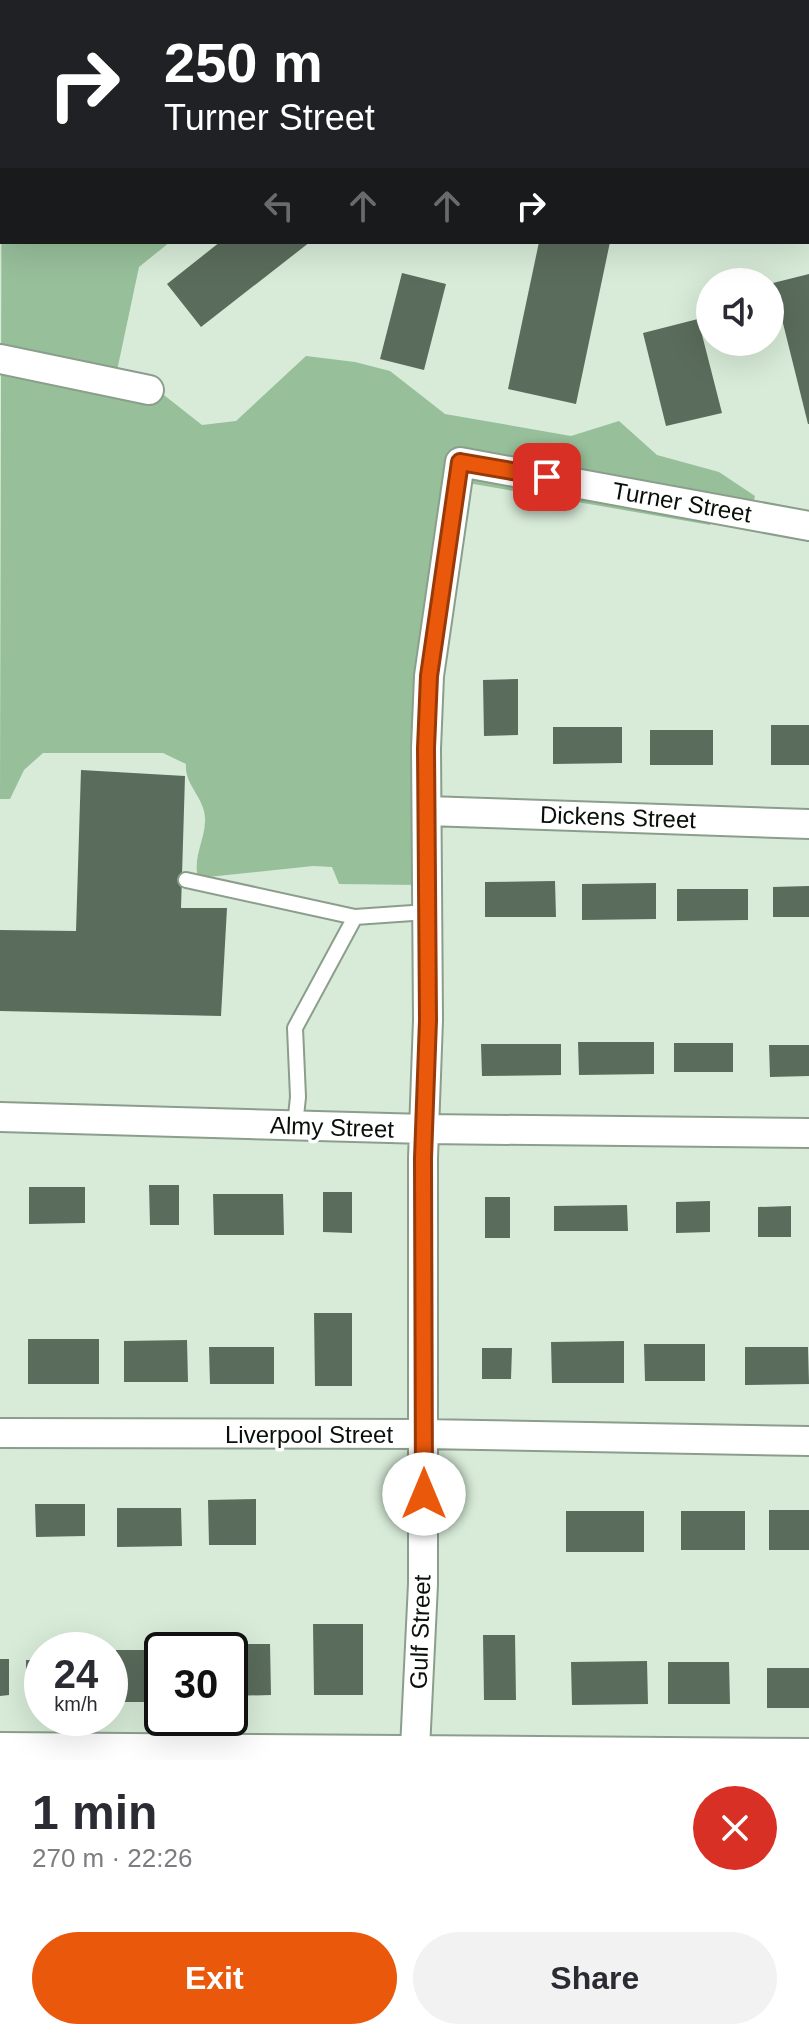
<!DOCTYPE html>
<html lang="en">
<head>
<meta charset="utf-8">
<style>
	:root { --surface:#fff; --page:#f2f2f3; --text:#2b2b33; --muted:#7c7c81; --accent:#ea580c }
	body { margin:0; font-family:Arial,sans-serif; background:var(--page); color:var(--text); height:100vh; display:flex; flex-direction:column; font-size:30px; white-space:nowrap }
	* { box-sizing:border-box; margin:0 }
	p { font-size:26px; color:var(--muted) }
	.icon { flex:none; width:44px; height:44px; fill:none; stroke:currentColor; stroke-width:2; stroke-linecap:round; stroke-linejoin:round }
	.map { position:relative; height:1760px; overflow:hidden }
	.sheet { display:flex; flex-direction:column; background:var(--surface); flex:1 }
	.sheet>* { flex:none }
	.hud { position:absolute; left:0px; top:0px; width:810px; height:244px; box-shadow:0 8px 32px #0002; background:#202124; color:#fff; overflow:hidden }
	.controls { position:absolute; left:696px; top:268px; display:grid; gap:16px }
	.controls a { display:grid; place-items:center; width:88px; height:88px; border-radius:50%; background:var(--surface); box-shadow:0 8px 32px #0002; font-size:40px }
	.speed { position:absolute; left:24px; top:1632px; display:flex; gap:16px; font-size:40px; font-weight:700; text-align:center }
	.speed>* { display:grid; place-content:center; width:104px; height:104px; border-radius:50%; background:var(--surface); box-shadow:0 8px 32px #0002; line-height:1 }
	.speed small { font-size:20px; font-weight:400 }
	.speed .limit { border:4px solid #111; border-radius:12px; background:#fff; color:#111 }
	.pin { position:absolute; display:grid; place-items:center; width:68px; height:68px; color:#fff; margin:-34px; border-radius:16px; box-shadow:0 4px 12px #0006 }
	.me { position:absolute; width:88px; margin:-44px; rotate:0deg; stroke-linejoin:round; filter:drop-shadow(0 0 6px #0008) }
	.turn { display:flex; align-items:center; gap:28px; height:168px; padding:0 32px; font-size:36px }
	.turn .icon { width:104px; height:104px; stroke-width:2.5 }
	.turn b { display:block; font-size:56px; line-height:68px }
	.lanes { display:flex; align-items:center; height:76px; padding:0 32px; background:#0003; justify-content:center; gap:40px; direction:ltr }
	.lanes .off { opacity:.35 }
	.round { display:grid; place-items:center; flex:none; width:84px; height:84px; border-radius:42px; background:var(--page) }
	.head { display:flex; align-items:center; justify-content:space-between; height:136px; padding:0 32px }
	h1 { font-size:48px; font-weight:600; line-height:60px }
	.cta { display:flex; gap:16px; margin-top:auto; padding:16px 32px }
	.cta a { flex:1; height:92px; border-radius:48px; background:var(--accent); color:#fff; font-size:32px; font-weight:600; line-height:92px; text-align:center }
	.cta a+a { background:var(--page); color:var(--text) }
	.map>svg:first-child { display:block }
	.green { fill:#97bf9a }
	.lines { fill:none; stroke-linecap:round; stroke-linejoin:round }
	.stream { stroke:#aabff6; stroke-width:8 }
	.building { fill:#5a6c5c }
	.lane-casing { stroke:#8b9e8c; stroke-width:18 }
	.street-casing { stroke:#8b9e8c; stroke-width:32 }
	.lane { stroke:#fff; stroke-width:14 }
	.street { stroke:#fff; stroke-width:28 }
	.route-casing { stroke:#983908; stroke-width:20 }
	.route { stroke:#ea580c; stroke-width:14 }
	.labels { text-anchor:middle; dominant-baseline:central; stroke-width:7; stroke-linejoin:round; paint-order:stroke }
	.street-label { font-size:24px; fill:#09100a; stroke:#fff }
</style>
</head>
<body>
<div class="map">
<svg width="809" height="1760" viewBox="0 0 809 1760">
	<rect width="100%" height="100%" fill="#d7ebd8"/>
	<path class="green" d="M13,0h346l-349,2z
		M2,8v234h168l-31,25 -24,113 40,8 47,37 34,-4 70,-65 49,6 35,9 55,43 126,22 48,-15 38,34 62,17 36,24 -8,32 -37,-6v3l-248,-43 -41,403 -82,-1 -7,-17 -19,-1 -115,12c-5,-22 6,-35 7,-56 2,-23 -21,-36 -19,-58l-23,-11h-120l-19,17 -14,29h-10z"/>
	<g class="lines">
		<path class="stream" d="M442,2l1,-2
			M0,224h2"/>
	</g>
	<path class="building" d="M220,242h90l-109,85 -34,-43z
		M539,242h71l-34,162 -68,-15z
		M402,273l44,11 -22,86 -44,-11z
		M809,274v150h-1l-35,-141z
		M698,319l24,94 -56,13 -23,-93z
		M518,679v56l-34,1 -1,-56z
		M771,725h38v40h-38z
		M553,727h69v36l-69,1z
		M650,730h63v35h-63z
		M81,770l104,6 -4,132h46l-6,108 -221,-5v-81l76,1z
		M555,881l1,36h-71v-35z
		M656,883v36l-74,1v-36z
		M809,886v31h-36v-30z
		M677,889h71v31l-71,1z
		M578,1042h76v32l-75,1z
		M674,1043h59v29h-59z
		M481,1044h80v31l-79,1z
		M769,1045h40v31l-39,1z
		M149,1185h30v40h-29z
		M29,1187h56v36l-56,1z
		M323,1192h29v41l-29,-1z
		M213,1194h70l1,41h-70z
		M485,1197h25v41h-25z
		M710,1201v31l-34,1v-31z
		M627,1205l1,26h-74v-25z
		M791,1206v31h-33v-30z
		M314,1313h38v73h-37z
		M28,1339h71v45h-71z
		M187,1340l1,42h-64v-41z
		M624,1341v42h-72l-1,-41z
		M644,1344h61v37h-60z
		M209,1347h65v37h-64z
		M745,1347h63l1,37 -64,1z
		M482,1348h30l-1,31h-29z
		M256,1499v46h-47l-1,-45z
		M35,1504h50v32l-49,1z
		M117,1508h64l1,38 -65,1z
		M769,1510h40v40h-40z
		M566,1511h78v41h-78z
		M681,1511h64v39h-64z
		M313,1624h50v71h-49z
		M483,1635h32l1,65h-32z
		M204,1644h66l1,51 -41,1v-46h-26z
		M116,1650h46v52h-46z
		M0,1659h9v36l-9,1z
		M26,1660h16v39h-16z
		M647,1661l1,43 -76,1 -1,-43z
		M668,1662h61l1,42h-62z
		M767,1668h42v40h-42z"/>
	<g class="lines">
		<g class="lane-casing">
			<path id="lane" d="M186,880l169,37 72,-5
				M295,1126l3,-29 -3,-69 60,-111"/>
		</g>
		<g class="street-casing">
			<path id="street" d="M0,359l149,31
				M427,811l382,13
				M0,1117l425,12 384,4
				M0,1433l424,1 385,7
				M0,1747l809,6
				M415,1749l8,-165v-426l5,-138 -2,-272 3,-72 31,-214 349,64"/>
		</g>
		<use href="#lane" class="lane"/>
		<use href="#street" class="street"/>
	</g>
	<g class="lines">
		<g class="route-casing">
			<path id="route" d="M424,1494l-1,-336 5,-138 -2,-272 3,-72 31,-214 87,15"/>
		</g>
		<use href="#route" class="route"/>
	</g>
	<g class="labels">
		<g class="street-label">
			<text transform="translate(682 502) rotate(10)">Turner Street</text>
			<text transform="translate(618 817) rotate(2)">Dickens Street</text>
			<text transform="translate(332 1127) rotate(2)">Almy Street</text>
			<text x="309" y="1434">Liverpool Street</text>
			<text transform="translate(420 1632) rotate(-88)">Gulf Street</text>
		</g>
	</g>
</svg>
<div class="controls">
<a><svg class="icon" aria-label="sound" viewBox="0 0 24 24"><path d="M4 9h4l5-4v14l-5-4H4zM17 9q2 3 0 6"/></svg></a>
</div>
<div class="speed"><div>24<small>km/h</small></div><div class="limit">30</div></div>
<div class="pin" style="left:547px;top:477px;background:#d93025"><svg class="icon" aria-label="arrive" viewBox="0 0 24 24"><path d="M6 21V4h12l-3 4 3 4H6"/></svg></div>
<svg class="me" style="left:424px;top:1494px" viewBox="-20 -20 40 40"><circle r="19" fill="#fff"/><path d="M0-13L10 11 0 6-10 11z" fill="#ea580c"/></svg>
<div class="hud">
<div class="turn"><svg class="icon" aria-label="right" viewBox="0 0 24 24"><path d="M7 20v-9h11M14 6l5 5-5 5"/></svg><div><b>250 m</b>Turner Street</div></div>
<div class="lanes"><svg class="icon off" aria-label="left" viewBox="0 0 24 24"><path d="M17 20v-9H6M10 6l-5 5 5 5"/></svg><svg class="icon off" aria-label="ahead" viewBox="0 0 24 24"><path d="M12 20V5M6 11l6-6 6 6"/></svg><svg class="icon off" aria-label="ahead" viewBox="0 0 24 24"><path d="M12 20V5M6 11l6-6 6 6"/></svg><svg class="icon" aria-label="right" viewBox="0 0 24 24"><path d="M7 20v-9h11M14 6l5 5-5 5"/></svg></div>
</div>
</div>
<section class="sheet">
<div class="head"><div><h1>1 min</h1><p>270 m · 22:26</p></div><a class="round" style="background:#d93025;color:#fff"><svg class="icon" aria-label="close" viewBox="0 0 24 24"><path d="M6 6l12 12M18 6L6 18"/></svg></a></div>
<div class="cta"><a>Exit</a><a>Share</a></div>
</section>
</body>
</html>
